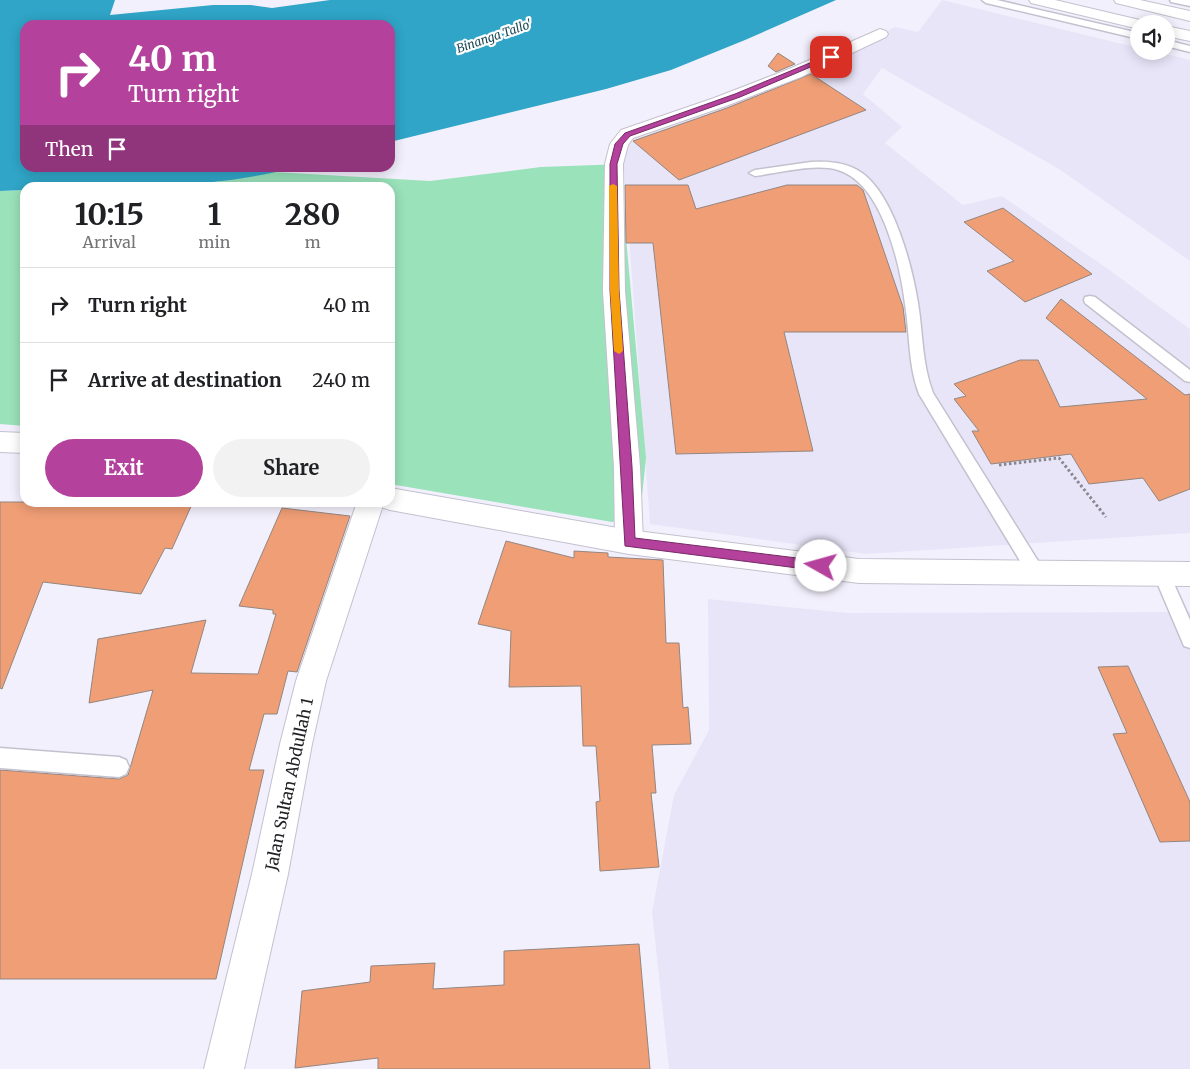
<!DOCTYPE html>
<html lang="en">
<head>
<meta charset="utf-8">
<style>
	:root { --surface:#fff; --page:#f2f2f2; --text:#202124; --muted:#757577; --line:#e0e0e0; --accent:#b4419b }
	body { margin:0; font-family:Merriweather,serif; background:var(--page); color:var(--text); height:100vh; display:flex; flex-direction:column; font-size:19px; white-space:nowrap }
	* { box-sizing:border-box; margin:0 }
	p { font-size:16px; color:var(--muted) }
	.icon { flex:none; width:28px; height:28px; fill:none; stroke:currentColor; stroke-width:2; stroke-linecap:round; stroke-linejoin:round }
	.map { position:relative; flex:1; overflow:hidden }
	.details { position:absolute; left:20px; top:182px; width:375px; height:325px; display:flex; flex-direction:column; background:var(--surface); border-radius:15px; box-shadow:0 2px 12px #0003 }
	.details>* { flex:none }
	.guide { position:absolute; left:20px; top:20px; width:375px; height:152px; border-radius:15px; box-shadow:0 2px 12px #0003; background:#b4419b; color:#fff; overflow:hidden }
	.tools { position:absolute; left:1130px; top:15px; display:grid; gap:10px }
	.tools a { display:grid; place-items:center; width:45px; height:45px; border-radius:50%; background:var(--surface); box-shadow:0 2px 12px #0003; font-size:25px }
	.pin { position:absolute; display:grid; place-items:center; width:42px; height:42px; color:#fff; margin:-21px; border-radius:10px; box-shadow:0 2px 8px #0006 }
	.me { position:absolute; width:55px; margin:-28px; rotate:277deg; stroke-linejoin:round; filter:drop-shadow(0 0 4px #0008) }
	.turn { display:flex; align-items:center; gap:18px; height:105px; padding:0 25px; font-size:22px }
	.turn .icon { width:65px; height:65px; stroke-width:2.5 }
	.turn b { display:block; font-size:35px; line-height:42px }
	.then { display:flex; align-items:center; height:48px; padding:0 25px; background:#0003; gap:10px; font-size:19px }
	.eta { display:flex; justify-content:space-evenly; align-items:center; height:85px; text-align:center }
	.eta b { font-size:30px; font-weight:700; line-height:35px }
	.primary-button { display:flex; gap:10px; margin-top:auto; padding:10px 25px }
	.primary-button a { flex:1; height:58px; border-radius:30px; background:var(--accent); color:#fff; font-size:20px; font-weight:700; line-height:58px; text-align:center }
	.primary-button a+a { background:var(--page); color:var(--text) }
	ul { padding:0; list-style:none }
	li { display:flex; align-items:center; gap:15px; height:75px; padding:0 25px; border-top:1px solid var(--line) }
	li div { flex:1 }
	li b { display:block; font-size:19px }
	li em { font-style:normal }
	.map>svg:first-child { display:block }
	.built { fill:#e9e5f9 }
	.green { fill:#9ae2ba }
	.water { fill:#30a5c7 }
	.building { fill:#ef9e75; stroke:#938680 }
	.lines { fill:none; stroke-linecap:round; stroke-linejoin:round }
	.lane-casing { stroke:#c4c1ce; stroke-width:3 }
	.street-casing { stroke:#c4c1ce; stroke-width:2 }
	.secondary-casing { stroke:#c4c1ce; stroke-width:2 }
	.highway-casing { stroke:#c4c1ce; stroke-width:2 }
	.path { stroke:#88868f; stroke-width:3; stroke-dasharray:2.5 2.5; stroke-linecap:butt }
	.lane { fill:#fff; fill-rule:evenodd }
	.street { fill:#fff; fill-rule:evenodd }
	.secondary { fill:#fff; fill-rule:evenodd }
	.highway { fill:#fff; fill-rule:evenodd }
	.route { fill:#b4419b; stroke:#752a65 }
	.slow { fill:#f59e0b }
	.labels { text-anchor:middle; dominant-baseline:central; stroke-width:4.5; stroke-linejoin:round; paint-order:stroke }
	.far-water-label { font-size:12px; font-style:italic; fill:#174756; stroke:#fff }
	.near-street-label { font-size:16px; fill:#222126; stroke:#fff }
</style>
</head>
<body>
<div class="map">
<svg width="1190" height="1069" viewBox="0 0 1190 1069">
	<rect width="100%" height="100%" fill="#f3f0fd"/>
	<path class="built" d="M942,0l197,48v3h14l37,9v201l-131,-92 -177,-101 -19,26 39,33 -17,16 78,62 39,-9 106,73 82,60v204l-324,21 -216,-30 -27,-370 8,-14 107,-44 82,-29 75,-40 23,5z
		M708,599l140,14 342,-1v457h-521l-17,-157 22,-117 35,-65z"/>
	<path class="green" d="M623,164l1,52 22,242 -6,58 -28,6 -222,-38v-296h-301l121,-5 64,-11 156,9 111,-14z
		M25,190v236l-25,-2v-233z"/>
	<path class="water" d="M0,0h115l-5,15 103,-10h38l21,3 58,-8h506l-91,40 -74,30 -65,19 -216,53v-117h-365v143h268c-86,22 -179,20 -268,20v2l-25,1z"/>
	<path class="building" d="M778,53l17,11 -19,8 -8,-6z
		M811,74l55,36 -187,70 -46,-39 94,-33z
		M625,185h63l8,24 91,-24h70l6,5 40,117 3,25h-122l29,119 -137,3 -23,-211h-27z
		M1003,208l89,66 -67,28 -38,-31 27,-10 -50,-39z
		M1061,299l124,96 5,-1v95l-31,12 -16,-23 -54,6 -18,-30 -80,10 -19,-33h7l-25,-32 12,-3 -12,-12 66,-24h18l22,47 87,-8 -101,-81z
		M0,502h193l-21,47 -7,-1 -24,46 -98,-12 -41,107 -2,-1z
		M282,508l68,8 -53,156 -9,-1 -11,43h-13l-15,56h15l-48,209h-216v-209l119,9 9,-4 25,-85 -64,13 9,-64 108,-19 -15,53 67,1 18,-60h-3v-4l-34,-4z
		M506,541l68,17v-7l34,2v4l55,3 3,83h13l4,65 5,-1 3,37 -39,1 4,48h-5l8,74 -59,4 -4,-69 4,-1 -4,-55h-13l-2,-60 -72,1 2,-56 -33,-7z
		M1128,666l62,136v39l-30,1 -47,-108 14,-1 -29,-66z
		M639,944l11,125h-272v-11l-83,10 7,-77 68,-9 1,-16 64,-3 -2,26 71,-4v-34z"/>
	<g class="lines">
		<g class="lane-casing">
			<path id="lane" d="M982,0h15l142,33v6l-153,-36z
				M1170,0h20v6l-19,-4z
				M1166,40l24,6v6l-24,-6z
				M811,162c17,-1 36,0 51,11 32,23 50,93 56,130 5,31 4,61 15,90l110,176 2,5 -2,5 -6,2 -6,-2 -112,-185c-11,-29 -9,-60 -14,-90 -5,-40 -23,-121 -67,-134 -23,-7 -59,3 -83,6l-6,-3 6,-3z
				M1090,296l5,1 95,73v12l-5,-1 -100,-78 -1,-3 1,-3z
				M1161,566l6,2 23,52v28l-6,-2 -31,-73 2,-5z
				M0,748l119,9 7,3 3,7 -3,7 -7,3 -119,-9z"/>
		</g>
		<g class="street-casing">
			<path id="street" d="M880,29l6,2 2,3 -2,3 -85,40 -75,29 -93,32 -5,7 -5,19 2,127 15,176 3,75 -4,8 -10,4 -10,-4 -4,-8 -1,-75 -11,-176 2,-127 5,-20 11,-14 93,-32 75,-29z
				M357,502h27l-58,179 -14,63 -24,130 -44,195h-40l48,-195 28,-130 16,-63z"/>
		</g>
		<g class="secondary-casing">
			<path id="secondary" d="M0,432l25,1v20l-25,-1z
				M390,488l239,42 230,29 331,3v24l-331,-3 -230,-29 -239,-44 -9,-3 -3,-5h12z"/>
		</g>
		<g class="highway-casing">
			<path id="highway" d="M1029,0h26l89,21 3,3h-8v5l-108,-26z
				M1114,0h26l50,11v10l-74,-18z
				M1166,26l24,5v10l-24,-5z"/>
		</g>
		<path class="path" d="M999,465l60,-7 47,59"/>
		<use href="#lane" class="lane"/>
		<use href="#street" class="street"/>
		<use href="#secondary" class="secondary"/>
		<use href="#highway" class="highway"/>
	</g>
	<path class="route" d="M829,55l5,2 -94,40 -110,39 -7,8 -6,20 2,126 13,177 3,71 186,23 4,2 1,3 -1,4 -4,1 -196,-25 -15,-256v-126l5,-20 10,-11 110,-39z"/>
	<path class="slow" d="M613,184l4,2 2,104 4,61 -4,3 -5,-3 -4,-61 -1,-104z"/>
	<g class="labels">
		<g class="far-water-label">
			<text transform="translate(494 36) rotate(-19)">Binanga Tallo'</text>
		</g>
		<g class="near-street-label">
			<text transform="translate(289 784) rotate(-78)">Jalan Sultan Abdullah 1</text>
		</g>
	</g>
</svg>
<div class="tools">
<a><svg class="icon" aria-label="sound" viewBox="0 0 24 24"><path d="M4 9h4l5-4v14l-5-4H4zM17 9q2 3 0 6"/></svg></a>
</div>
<div class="pin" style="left:831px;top:57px;background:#d93025"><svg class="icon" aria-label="arrive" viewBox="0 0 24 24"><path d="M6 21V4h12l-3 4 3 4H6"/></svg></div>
<svg class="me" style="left:821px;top:566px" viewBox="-20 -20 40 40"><circle r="19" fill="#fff"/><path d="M0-13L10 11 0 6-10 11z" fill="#b4419b"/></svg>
<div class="guide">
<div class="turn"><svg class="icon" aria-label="right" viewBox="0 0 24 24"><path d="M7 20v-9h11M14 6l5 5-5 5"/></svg><div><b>40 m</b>Turn right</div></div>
<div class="then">Then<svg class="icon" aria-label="arrive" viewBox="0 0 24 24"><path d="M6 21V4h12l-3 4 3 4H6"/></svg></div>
</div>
<section class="details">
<div class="eta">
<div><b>10:15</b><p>Arrival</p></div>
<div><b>1</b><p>min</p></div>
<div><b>280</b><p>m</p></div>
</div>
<ul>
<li><svg class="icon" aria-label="right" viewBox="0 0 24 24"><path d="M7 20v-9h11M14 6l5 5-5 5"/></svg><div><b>Turn right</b></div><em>40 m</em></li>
<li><svg class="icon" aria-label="arrive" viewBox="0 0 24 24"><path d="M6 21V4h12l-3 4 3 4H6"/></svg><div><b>Arrive at destination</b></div><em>240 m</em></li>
</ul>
<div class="primary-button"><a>Exit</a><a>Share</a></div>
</section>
</div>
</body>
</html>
